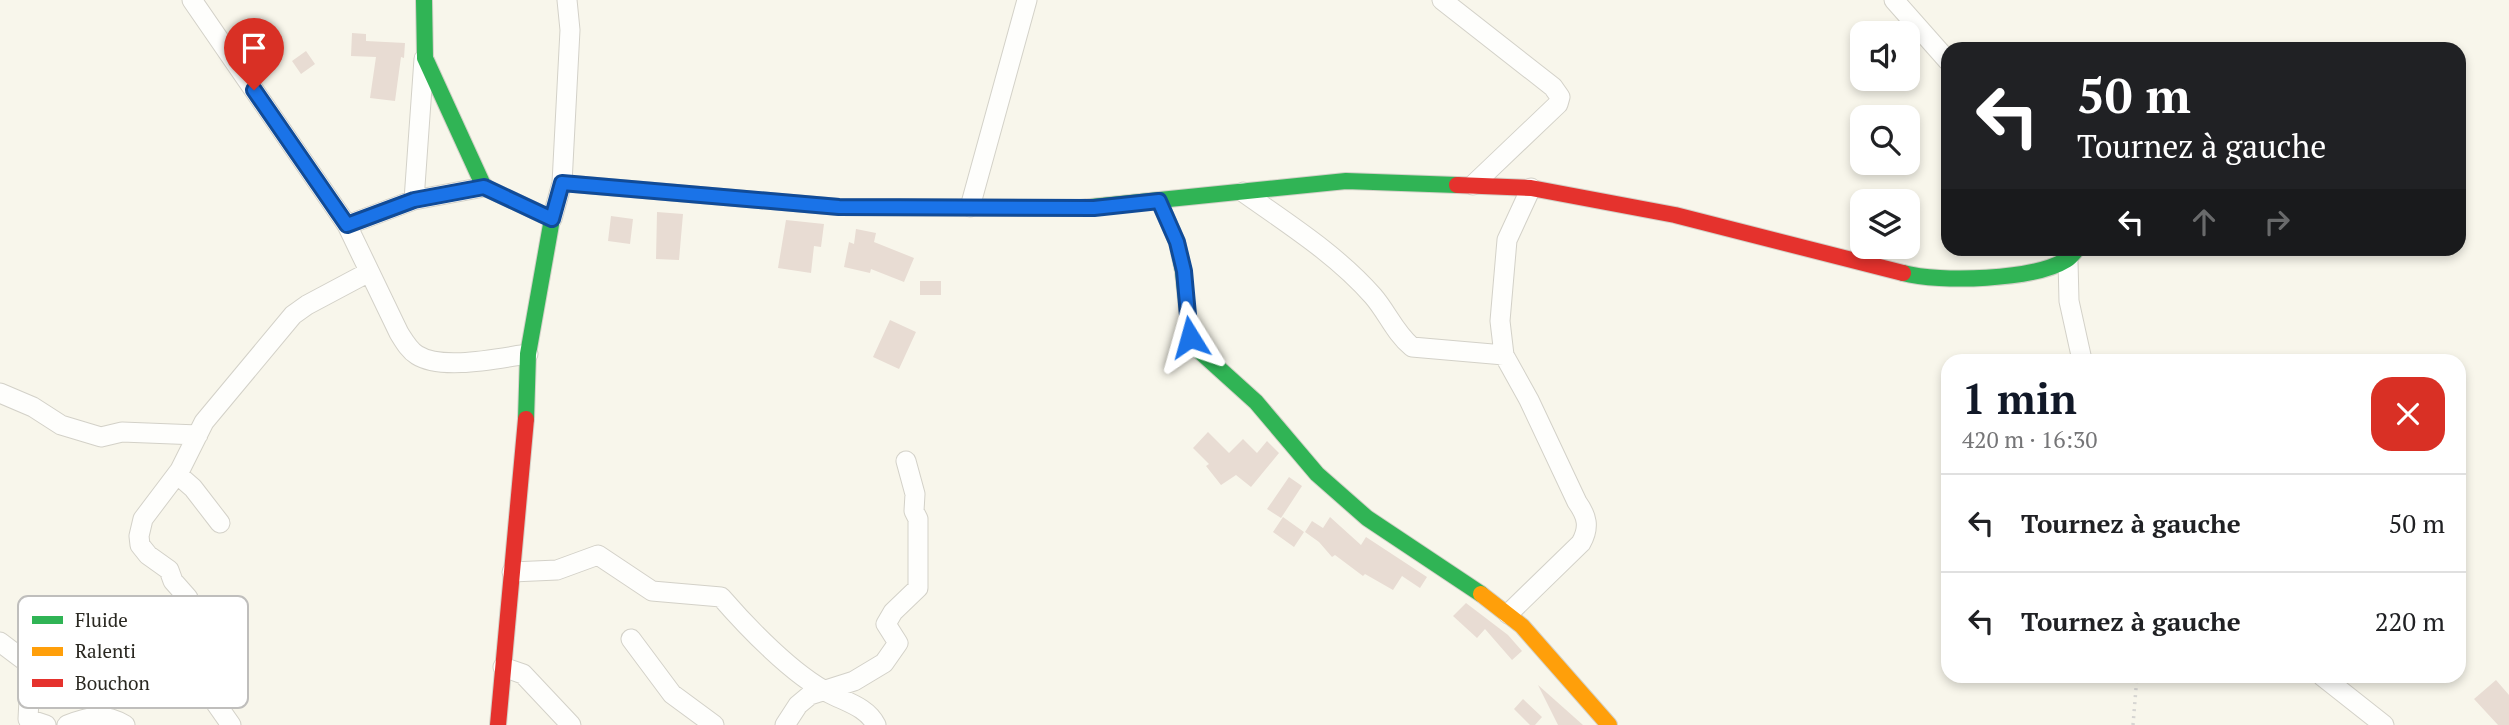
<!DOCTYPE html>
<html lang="fr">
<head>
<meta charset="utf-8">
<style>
	:root { --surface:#fff; --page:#f6f6f6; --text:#202124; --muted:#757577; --line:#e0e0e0; --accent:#111827 }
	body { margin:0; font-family:"PT Serif",serif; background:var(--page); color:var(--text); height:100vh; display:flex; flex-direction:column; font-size:26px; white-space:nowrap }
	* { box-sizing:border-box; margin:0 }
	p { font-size:23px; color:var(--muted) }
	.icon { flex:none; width:38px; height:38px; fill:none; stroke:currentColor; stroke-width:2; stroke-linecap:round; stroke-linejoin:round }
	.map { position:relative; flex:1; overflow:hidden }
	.panel { position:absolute; left:1941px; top:354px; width:525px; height:329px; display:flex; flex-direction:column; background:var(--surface); border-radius:21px; box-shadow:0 4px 10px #0003 }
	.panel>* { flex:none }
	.top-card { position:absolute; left:1941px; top:42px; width:525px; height:214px; border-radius:21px; box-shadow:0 4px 10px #0003; background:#202124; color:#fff; overflow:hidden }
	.fabs { position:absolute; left:1850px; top:21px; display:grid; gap:14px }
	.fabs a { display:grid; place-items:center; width:70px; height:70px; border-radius:14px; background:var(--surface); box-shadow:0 4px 10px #0003; font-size:35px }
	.pin { position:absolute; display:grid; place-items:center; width:60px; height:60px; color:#fff; margin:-72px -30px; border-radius:50% 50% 50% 0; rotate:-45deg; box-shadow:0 0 7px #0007 }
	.pin .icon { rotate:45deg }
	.me { position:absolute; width:77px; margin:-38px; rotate:352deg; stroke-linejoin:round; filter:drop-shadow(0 0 5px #0008) }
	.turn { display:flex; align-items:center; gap:24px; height:147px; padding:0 21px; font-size:32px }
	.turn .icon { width:91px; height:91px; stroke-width:2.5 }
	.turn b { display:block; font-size:49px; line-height:60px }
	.lanes { display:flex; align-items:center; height:66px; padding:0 21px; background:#0003; justify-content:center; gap:35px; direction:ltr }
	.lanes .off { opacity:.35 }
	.round { display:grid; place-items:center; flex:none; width:74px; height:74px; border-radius:21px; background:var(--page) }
	.headline { display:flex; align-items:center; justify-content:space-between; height:119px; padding:0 21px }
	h1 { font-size:42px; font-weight:700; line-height:52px; color:var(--accent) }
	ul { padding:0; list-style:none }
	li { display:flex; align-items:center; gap:21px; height:98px; padding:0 21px; border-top:2px solid var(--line) }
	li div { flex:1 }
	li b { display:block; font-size:26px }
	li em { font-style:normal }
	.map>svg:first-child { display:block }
	.building { fill:#e8dcd3 }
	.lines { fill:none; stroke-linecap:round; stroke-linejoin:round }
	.street-casing { stroke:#d3d1c8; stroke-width:21 }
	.fast-casing { stroke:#d3d1c8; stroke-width:18 }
	.slow-casing { stroke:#d3d1c8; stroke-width:18 }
	.jam-casing { stroke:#d3d1c8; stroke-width:18 }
	.path { stroke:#d6d5d2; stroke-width:3.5; stroke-dasharray:2 5; stroke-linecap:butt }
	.street { stroke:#fefefc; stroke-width:19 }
	.fast { stroke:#30b455; stroke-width:16 }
	.slow { stroke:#ff9f0a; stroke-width:16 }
	.jam { stroke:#e5322d; stroke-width:16 }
	.route-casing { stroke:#114b97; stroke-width:18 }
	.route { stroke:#1a73e8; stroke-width:12 }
	.key { fill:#fff; stroke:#bfbebc; stroke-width:2 }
	.key-label { font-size:19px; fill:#2a2821 }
</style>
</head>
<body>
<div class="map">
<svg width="2509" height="725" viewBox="0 0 2509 725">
	<rect width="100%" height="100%" fill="#f8f6eb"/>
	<path class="building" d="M352,33l14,1v7l39,2 -1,15 -3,-1 -6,44 -25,-3 6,-41 -25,-1z
		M306,51l9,13 -14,10 -9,-13z
		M657,212l26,2 -4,46 -23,-1z
		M611,216l22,3 -3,25 -22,-3z
		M786,220l38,4 -3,23 -7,-1 -3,27 -33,-5z
		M856,229l20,4 -2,9 40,16 -10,24 -33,-13 -1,4 -26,-6 5,-25 5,2z
		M920,281h21v14h-21z
		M890,320l26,12 -17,37 -26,-12z
		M1208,432l21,21 14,-14 14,14 10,-12 12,12 -28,34 -15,-12 -15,10 -15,-19 3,-2 -16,-16z
		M1289,477l13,9 -21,32 -14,-9z
		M1283,517l21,15 -10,15 -21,-15z
		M1330,517l31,28 5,-8 61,40 -7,11 -18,-12 -9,14 -28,-16 -2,2 -28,-21 -3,2 -13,-15 -14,-10 7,-11 11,7z
		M1466,603l42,32 14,16 -10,9 -27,-31 -8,9 -24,-22z
		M2496,680l13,15v30h-11l-24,-26z
		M1538,685l45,40h-25z
		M1523,699l19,18 -7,8h-5l-16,-16z"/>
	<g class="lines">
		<g class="street-casing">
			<path id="street" d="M192,0l155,225 52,108c5,8 10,17 18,22 25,16 82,3 111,-1
				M1442,0l111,87 7,10 -2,7 -85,81
				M1894,0l54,61
				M1243,192c45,32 93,62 130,104 14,16 22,37 39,51l92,8
				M414,200l10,-141
				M970,207l57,-207
				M552,219l10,-36 8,-153 -3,-30
				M347,225l67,-25 70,-13
				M2068,261l1,40 13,59
				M0,393l33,14 28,18 40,12 21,-5 76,3
				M177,474l16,14 27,35
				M512,572l45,-2 41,-15 54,36 69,6c26,30 72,78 108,96 17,9 38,14 47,32
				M1508,614l73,-71c9,-16 6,-27 -4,-41l-48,-102 -25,-45 -4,-34 7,-81 24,-52
				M631,639l41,55 42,31
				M0,642l29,22 6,21 -6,14 -1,20 18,6
				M503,667l20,7 48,51
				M2322,676l62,49
				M67,725c22,-9 37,-12 58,0
				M231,725l-21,-30 -10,-29 -9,-30 -3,-38 -15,-17 -4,-11 -21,-15 -8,-10 -1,-9 4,-17 37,-49 24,-48 89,-107 14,-10 62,-33
				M785,725l13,-20 12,-10 44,-14 30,-18 14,-20 -12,-19 7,-12 25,-24v-69l-4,-8 1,-17 -9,-33"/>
		</g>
		<g class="fast-casing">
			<path id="fast" d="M424,0l1,58 59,129 68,32 -24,135 -2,65
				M1159,201l18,41 6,29 7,66 4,9 62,56 61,72 50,44 114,76
				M1081,208l265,-27 111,4
				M1903,273c37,10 131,7 163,-13 5,-3 8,-8 12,-12"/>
		</g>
		<g class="slow-casing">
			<path id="slow" d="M1481,594l41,32 87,99"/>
		</g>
		<g class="jam-casing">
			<path id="jam" d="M562,183l277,24 242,1
				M1457,185l74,3 144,27 228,58
				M498,725l28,-306"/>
		</g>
		<path class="path" d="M2133,725l4,-49"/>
		<use href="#street" class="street"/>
		<use href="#fast" class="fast"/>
		<use href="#slow" class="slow"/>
		<use href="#jam" class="jam"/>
	</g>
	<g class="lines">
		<g class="route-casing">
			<path id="route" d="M254,90l93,135 67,-25 70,-13 68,32 10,-36 277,24 255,1 65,-7 18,41 7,29 6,66"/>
		</g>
		<use href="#route" class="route"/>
	</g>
	<rect x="18" y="596" width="230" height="112" rx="10" class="key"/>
	<rect x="32" y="616" width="31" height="8" fill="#30b455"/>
	<rect x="32" y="647" width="31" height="9" fill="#ff9f0a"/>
	<rect x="32" y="679" width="31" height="8" fill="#e5322d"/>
	<g class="key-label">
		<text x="75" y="627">Fluide</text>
		<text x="75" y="658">Ralenti</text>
		<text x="75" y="690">Bouchon</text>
	</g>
</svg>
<div class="fabs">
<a><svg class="icon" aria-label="sound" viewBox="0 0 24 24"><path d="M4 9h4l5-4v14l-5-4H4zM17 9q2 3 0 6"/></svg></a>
<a><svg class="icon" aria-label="search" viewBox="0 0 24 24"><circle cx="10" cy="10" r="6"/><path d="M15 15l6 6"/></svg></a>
<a><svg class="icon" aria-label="layers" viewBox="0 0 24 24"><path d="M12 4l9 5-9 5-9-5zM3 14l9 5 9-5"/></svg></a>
</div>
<div class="pin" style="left:254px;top:90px;background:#d93025"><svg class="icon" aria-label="arrive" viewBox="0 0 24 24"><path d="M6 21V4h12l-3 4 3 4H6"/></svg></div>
<svg class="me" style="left:1190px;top:337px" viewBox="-20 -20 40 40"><path d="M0-17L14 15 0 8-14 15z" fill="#1a73e8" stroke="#fff" stroke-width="4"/></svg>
<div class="top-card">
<div class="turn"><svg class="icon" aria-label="left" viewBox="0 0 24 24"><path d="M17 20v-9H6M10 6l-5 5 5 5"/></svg><div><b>50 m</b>Tournez à gauche</div></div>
<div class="lanes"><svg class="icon" aria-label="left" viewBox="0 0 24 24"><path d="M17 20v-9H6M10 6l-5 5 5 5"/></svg><svg class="icon off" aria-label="ahead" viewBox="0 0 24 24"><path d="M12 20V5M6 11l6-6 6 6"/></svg><svg class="icon off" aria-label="right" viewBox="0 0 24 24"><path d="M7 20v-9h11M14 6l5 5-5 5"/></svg></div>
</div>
<section class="panel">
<div class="headline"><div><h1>1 min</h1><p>420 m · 16:30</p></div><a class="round" style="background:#d93025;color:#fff"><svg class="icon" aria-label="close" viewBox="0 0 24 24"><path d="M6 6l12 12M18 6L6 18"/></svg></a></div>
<ul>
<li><svg class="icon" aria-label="left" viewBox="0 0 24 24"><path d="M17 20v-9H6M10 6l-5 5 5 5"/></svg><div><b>Tournez à gauche</b></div><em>50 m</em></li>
<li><svg class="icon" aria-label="left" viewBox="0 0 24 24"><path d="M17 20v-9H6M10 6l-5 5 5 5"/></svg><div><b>Tournez à gauche</b></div><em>220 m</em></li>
</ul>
</section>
</div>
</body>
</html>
